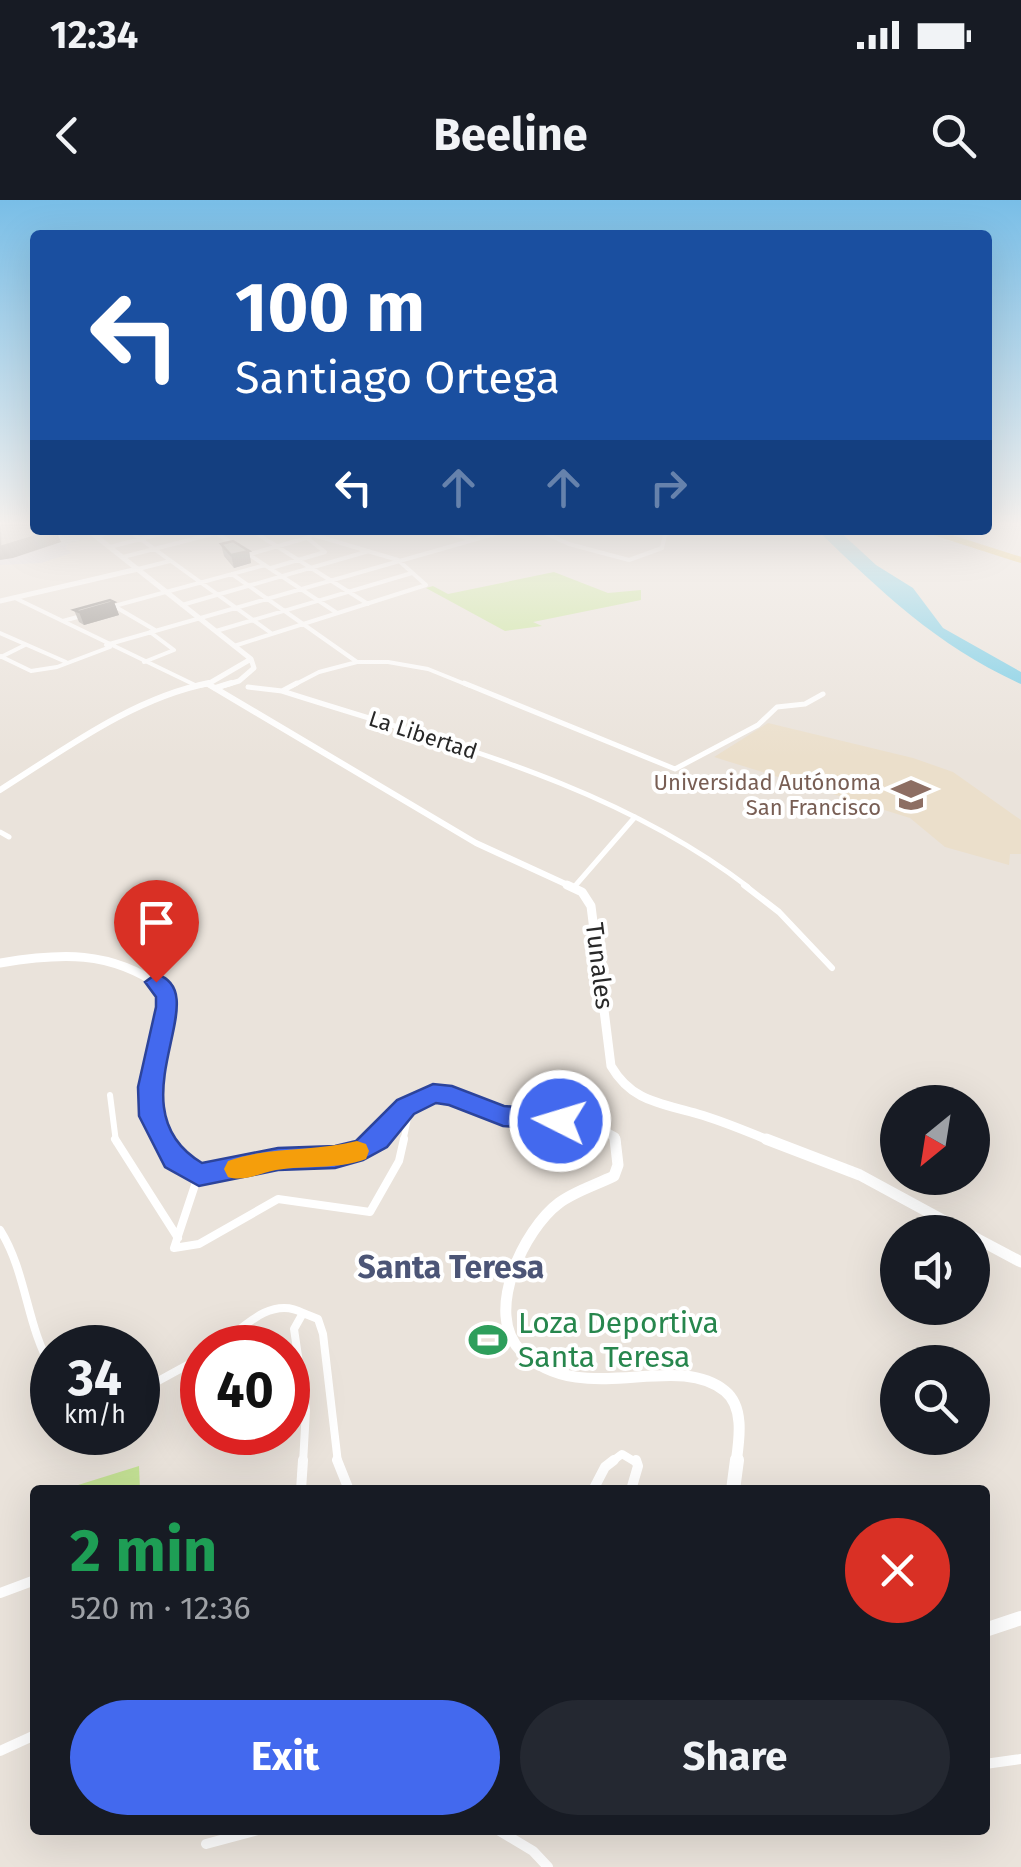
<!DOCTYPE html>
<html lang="en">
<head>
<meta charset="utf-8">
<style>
	:root { --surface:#171b24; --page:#242831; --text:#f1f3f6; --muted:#9ea1a6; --accent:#4369ee }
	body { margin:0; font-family:"Fira Sans",sans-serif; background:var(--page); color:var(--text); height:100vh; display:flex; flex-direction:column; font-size:38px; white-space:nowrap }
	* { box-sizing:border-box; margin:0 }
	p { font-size:32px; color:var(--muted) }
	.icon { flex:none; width:55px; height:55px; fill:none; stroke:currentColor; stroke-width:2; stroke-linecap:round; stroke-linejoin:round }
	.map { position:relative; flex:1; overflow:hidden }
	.sheet { position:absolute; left:30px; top:1285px; width:960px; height:350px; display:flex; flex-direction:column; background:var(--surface); border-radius:10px; box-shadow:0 10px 40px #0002 }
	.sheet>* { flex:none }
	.top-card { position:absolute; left:30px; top:30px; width:962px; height:305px; border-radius:10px; box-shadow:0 10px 40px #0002; background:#1a4fa0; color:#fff; overflow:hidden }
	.needle { width:65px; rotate:210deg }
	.controls { position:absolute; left:880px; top:885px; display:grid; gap:20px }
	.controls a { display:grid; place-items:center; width:110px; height:110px; border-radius:50%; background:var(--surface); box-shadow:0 10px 40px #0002; font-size:50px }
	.speed { position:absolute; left:30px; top:1125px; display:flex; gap:20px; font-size:50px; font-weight:700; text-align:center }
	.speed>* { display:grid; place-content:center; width:130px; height:130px; border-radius:50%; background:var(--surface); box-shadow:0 10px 40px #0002; line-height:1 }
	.speed small { font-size:25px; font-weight:400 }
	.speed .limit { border:15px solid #d22; background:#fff; color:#111 }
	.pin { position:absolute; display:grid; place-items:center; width:85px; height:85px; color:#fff; margin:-102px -42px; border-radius:50% 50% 50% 0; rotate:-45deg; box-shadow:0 0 10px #0007 }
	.pin .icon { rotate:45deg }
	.me { position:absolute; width:110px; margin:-55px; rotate:275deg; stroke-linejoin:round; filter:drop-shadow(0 0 8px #0008) }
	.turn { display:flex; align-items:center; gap:35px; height:210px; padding:0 40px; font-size:45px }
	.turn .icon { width:130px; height:130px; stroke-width:2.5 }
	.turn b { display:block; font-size:70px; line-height:85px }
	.lanes { display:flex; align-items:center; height:95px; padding:0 40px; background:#0003; justify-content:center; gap:50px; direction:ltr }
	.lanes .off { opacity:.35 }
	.round { display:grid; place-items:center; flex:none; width:105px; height:105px; border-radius:52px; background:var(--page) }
	.summary { display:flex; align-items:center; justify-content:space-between; height:170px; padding:0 40px }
	h1 { font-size:60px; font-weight:700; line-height:75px; color:#1e9e55 }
	.cta { display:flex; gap:20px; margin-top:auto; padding:20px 40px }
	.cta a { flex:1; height:115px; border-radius:60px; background:var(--accent); color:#fff; font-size:40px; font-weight:700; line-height:115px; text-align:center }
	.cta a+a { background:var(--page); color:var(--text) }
	.status { display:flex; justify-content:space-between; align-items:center; height:70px; padding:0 50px; background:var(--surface); direction:ltr }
	.status svg { height:28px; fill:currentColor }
	header { display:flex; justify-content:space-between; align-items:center; height:130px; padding:0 40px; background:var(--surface); font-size:45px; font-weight:700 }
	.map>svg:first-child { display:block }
	.industrial { fill:#dddbe2 }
	.education { fill:#ebdfcb }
	.pitch { fill:#c6e496 }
	.water { fill:#73cce6 }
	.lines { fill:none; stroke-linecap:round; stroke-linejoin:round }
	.street-far4 { stroke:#fff; stroke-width:4 }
	.street-far3 { stroke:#fff; stroke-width:5 }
	.street-far2 { stroke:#fff; stroke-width:6 }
	.street-far1 { stroke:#fff; stroke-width:8 }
	.street { stroke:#fff; stroke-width:10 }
	.secondary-far4 { stroke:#fff; stroke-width:5 }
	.secondary-far3 { stroke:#fff; stroke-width:6 }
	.secondary-far2 { stroke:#fff; stroke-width:9 }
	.secondary-far1 { stroke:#fff; stroke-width:11 }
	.secondary { stroke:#fff; stroke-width:14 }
	.primary { stroke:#e7c462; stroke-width:6 }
	.wall { fill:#a9a5a0 }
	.shaded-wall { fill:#8a8682 }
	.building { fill:#c5c0ba; stroke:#8a8682; stroke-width:2.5 }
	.route { fill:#4369ee; stroke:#2c449b; stroke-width:2.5 }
	.slow { fill:#f59e0b }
	.labels { text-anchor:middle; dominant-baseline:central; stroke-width:8; stroke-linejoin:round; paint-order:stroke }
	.far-street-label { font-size:22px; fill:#282828; stroke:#fff }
	.far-education-label { font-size:22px; fill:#785e54; stroke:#fff; text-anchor:end }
	.street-label { font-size:25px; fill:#282828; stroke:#fff }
	.near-leisure-label { font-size:30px; fill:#27864d; stroke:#fff; text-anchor:start }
	.near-neighbourhood-label { font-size:32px; font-weight:bold; fill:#4c5576; stroke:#fff }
</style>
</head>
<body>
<div class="status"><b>12:34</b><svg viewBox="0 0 49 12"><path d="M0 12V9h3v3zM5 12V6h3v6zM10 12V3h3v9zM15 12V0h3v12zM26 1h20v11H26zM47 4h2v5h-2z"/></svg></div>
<header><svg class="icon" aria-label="back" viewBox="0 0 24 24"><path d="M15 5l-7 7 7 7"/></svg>Beeline<svg class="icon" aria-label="search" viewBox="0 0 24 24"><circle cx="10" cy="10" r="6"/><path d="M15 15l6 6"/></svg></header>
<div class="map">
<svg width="1021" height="1667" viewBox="0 0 1021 1667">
	<rect width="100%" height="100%" fill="#eae3db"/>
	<path class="industrial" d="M0,325l78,5 12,8 -23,6 -1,4 6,5 -31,10 -41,2z"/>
	<path class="education" d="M768,523l145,35 40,14 68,48v34h-11l-1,11 -64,-18 -35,-29 -196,-61z"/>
	<path class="pitch" d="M554,372l54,21 33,-3v10l-108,22 9,4 -37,5 -79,-43 7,-2 15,8z
		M139,1266l1,24h-78z"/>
	<path class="water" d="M817,330h21l38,35 37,23 30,40 78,44v12c-84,-38 -138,-91 -204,-154z"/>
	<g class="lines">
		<path class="street-far4" d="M128,330l143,103
			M212,330l125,83
			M251,330l117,74
			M438,330l33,9
			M538,330l31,14 60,16 33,-12 3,-13 9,-5
			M96,336l24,-6
			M110,347l65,-17
			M250,354l60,-17
			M123,357l105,-27
			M271,368l54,-16 -18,-14
			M138,369l32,-8
			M232,374l125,88h31l40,7 42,17
			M15,398l180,87
			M182,405l187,-54
			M114,406l41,24
			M107,408l158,-43
			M63,421l18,-5
			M216,431l196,-58
			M0,433l66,29
			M106,445l402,-115
			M234,446l192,-61 -28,-25 -101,-30
			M0,456l31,15 26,-4 53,-20
			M1,457l24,-12
			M144,462l30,-12 -24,-18
			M292,486l27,-14 38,-10"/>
		<path class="street-far3" d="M297,483l-15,8c159,51 331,92 466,196
			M464,483l211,86 83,-44 19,-18 28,-3 18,-10
			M248,487l34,4
			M0,632l9,5
			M575,686l60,-69"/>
		<path class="street-far2" d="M744,685l35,27 53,56
			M110,895l6,47
			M403,942l8,-38"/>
		<path class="street-far1" d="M115,939l63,99
			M198,976l-24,72 25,-4 79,-45 92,13 29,-51 5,-22
			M0,1030c27,43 26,95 52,139
			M217,1148c24,-19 54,-53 86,-35
			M138,1192l64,-35
			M303,1263l3,-53 -12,-81 9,-16 15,6 5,15 15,129
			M610,1263l12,-9 15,9"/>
		<path class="street" d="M337,1260l12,30
			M301,1290l2,-30
			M593,1290l12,-23 9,-7
			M631,1290l7,-24 -2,-6
			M0,1393l35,-13
			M0,1551l35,-16
			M985,1564l36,-5
			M498,1630l35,21 15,16
			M206,1644l52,-14"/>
		<path class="secondary-far4" d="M88,330l163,129
			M0,401l138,-32
			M208,484l3,2
			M194,486l14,-2 43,-25
			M222,486l17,-5 15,-13 -3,-9"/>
		<path class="secondary-far3" d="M208,484l268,159 96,44
			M215,488l16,-5
			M0,590c65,-41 133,-92 209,-107"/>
		<path class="secondary-far2" d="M567,685l15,7 9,14 20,160c21,36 50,37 87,48 25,7 50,18 75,28
			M0,763c60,-10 110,-13 162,24 17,54 -28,92 3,155
			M374,942l36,-38 30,-10 63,22 88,8 24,13 1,5"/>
		<path class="secondary-far1" d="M163,939l14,21 22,15c24,-5 47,-11 70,-14 37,-6 78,3 108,-22
			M615,939l3,26 -4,11c-18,9 -39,15 -55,27 -35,26 -76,111 -38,148 61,59 153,-1 204,40 20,16 14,50 11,72
			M766,939l94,36 105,57
			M972,1036l49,26"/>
		<path class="secondary" d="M733,1290l4,-30
			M985,1430l36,-12"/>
		<path class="primary" d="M927,330l94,30"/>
	</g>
	<path class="wall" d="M221,344l28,7 2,12 -17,5 -10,-12z
		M114,402l5,13 -35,10 -5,-3 -5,-12z"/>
	<path class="shaded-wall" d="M56,330l5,12 -48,16 -13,2v-13z
		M249,351l2,12 -17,5 -3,-13z
		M114,402l5,13 -35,10 -5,-13z"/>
	<path class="building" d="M0,325h35v5h21l-56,17z
		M233,341l16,10 -18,4 -10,-11z
		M110,400l4,2 -35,10 -5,-2z"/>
	<linearGradient id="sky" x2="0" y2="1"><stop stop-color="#79bee7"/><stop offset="0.58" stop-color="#f6f2ef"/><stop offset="1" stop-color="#f6f2ef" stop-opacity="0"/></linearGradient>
	<rect width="1021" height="558" fill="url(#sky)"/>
	<path class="route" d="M156,774c63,19 -46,134 46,189l76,-15 57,-2 21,-5 41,-41 36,-16 19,2 52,20 56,5 8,3 4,7 -4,7 -8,3 -57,-5 -54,-21 -13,-2 -22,11 -27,33 -24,13 -28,8 -57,2 -79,16 -34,-19 -26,-51 -1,-29 18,-80v-10l-11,-15z"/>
	<path class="slow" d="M357,941l9,3 3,7 -3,8c-31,11 -59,6 -90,11 -16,3 -32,12 -48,7l-4,-8 4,-8c42,-15 86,-9 129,-20z"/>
	<defs>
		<g id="university-bare" transform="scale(3)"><path d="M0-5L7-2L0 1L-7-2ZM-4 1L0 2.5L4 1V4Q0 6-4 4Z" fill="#8d6e63" stroke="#fff" stroke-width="2.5" paint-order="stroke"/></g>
		<g id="stadium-bare" transform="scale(3)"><path d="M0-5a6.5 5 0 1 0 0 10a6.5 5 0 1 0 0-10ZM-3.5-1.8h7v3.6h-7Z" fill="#2e9e5b" stroke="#fff" stroke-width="2.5" paint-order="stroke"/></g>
	</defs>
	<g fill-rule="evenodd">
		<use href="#university-bare" x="911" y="595"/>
		<use href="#stadium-bare" x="488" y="1140"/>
	</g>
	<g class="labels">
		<g class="far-street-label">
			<text transform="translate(423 535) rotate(18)">La Libertad</text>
		</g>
		<g class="far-education-label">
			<text x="881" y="582">Universidad Autónoma<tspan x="881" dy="25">San Francisco</tspan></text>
		</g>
		<g class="street-label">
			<text transform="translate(599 766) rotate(83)">Tunales</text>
		</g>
		<g class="near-leisure-label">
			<text x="518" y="1123">Loza Deportiva<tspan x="518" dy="34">Santa Teresa</tspan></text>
		</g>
		<g class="near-neighbourhood-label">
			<text x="451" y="1067">Santa Teresa</text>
		</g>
	</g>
</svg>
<div class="controls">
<a><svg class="needle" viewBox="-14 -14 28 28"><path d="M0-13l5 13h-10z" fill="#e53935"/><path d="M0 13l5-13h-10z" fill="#9ea1a6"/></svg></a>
<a><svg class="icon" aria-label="sound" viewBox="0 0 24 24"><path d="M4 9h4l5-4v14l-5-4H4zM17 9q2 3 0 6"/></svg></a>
<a><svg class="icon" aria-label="search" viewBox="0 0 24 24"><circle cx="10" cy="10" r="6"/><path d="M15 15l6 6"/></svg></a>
</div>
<div class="speed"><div>34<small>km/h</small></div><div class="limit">40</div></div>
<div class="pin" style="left:156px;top:782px;background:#d93025"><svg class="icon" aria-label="arrive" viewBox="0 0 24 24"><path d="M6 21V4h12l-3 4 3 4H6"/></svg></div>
<svg class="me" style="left:560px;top:921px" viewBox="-20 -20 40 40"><circle r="17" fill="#4369ee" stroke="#fff" stroke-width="3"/><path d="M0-11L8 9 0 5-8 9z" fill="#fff"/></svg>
<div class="top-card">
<div class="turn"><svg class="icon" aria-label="left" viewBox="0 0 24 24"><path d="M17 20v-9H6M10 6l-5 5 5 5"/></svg><div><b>100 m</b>Santiago Ortega</div></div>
<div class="lanes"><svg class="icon" aria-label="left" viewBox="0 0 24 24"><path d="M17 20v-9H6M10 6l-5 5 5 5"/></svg><svg class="icon off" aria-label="ahead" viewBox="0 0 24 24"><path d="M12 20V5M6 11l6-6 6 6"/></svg><svg class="icon off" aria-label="ahead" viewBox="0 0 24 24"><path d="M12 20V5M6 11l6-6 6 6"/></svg><svg class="icon off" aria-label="right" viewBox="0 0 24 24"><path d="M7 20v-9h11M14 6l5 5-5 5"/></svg></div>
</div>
<section class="sheet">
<div class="summary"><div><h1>2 min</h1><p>520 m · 12:36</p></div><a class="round" style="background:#d93025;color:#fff"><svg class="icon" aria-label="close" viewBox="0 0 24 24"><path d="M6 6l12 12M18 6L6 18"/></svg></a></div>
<div class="cta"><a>Exit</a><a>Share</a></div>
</section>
</div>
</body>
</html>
